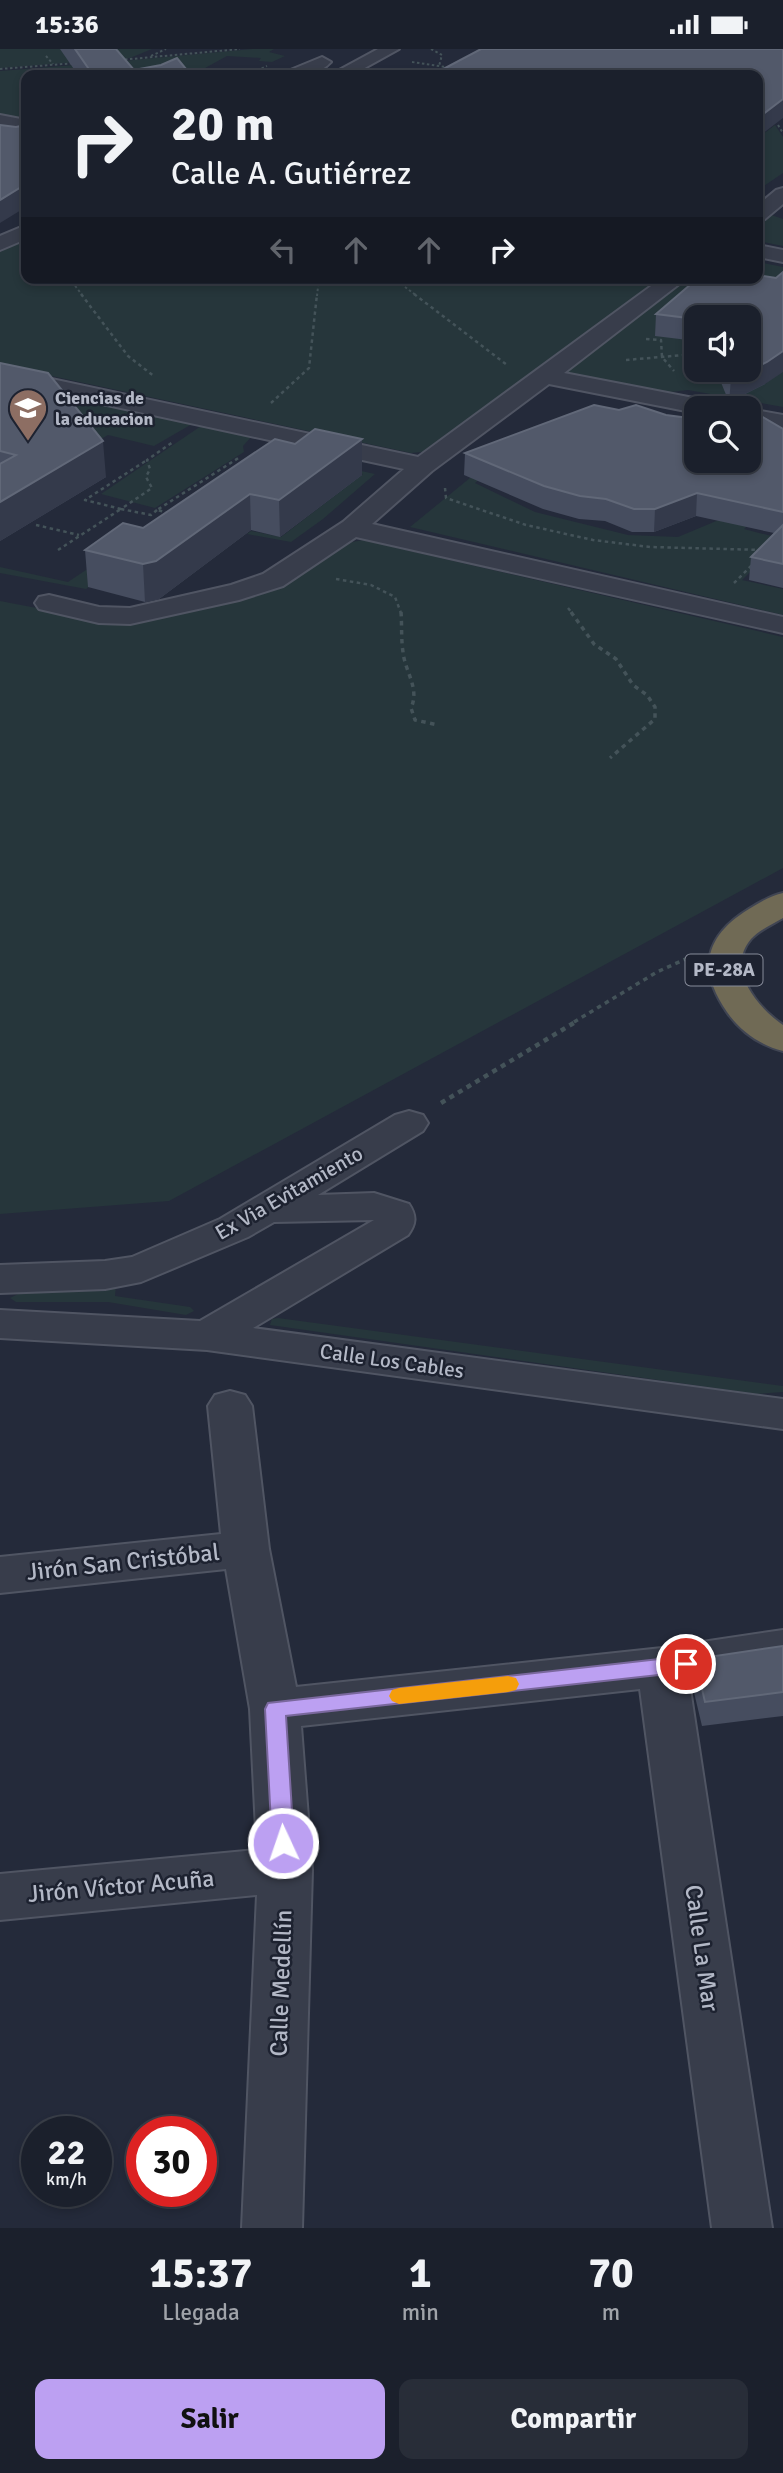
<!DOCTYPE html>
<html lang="es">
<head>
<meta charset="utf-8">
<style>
	:root { --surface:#1b202c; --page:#282d38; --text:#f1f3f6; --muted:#a0a3a9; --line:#393e48; --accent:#bca0f2 }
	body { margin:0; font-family:Signika,sans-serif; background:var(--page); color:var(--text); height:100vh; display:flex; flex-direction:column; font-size:26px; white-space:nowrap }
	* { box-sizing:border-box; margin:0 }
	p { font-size:23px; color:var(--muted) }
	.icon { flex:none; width:38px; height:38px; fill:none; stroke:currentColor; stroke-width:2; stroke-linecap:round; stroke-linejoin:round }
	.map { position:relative; height:2179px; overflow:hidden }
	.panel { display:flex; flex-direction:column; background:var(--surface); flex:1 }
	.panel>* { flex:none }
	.guide { position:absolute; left:21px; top:21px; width:742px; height:214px; border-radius:14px; box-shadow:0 4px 10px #0003,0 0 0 2px var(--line); background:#1b202c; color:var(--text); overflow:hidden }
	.buttons { position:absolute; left:684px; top:256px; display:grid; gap:14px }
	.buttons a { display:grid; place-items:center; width:77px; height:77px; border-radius:14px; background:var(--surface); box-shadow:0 4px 10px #0003,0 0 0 2px var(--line); font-size:35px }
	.speed { position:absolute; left:21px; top:2067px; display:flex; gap:14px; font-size:35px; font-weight:700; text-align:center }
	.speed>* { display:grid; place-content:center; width:91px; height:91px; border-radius:50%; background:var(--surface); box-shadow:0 4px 10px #0003,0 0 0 2px var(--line); line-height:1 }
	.speed small { font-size:18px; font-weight:400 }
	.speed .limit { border:10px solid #d22; background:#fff; color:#111 }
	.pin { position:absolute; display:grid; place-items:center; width:60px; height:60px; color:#fff; margin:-30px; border:4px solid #fff; border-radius:50%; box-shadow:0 2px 7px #0007 }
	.me { position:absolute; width:77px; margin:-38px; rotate:357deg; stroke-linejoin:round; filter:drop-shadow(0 0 5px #0008) }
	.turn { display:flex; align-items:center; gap:24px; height:147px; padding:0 35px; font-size:32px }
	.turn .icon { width:91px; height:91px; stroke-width:2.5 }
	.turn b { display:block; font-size:49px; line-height:60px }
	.lanes { display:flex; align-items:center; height:66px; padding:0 35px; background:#0003; justify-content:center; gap:35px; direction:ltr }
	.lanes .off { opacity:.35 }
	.eta { display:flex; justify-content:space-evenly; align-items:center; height:119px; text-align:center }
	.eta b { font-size:42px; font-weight:800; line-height:49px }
	.action { display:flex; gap:14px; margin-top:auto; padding:14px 35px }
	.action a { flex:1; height:80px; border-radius:14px; background:var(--accent); color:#111; font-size:28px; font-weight:800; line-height:80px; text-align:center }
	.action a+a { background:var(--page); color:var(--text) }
	.status { display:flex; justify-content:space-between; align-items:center; height:49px; padding:0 35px; background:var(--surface); direction:ltr }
	.status svg { height:19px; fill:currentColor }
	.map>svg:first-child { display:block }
	.green { fill:#26363b; fill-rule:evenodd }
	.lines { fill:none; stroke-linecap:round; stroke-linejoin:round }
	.minor-casing { stroke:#505563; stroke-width:4 }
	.highway-casing { stroke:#404553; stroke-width:4 }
	.path-far3 { stroke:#445359; stroke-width:2; stroke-dasharray:2.5 2.5; stroke-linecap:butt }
	.path-far2 { stroke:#445359; stroke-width:2.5; stroke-dasharray:3.5 3.5; stroke-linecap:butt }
	.path-far1 { stroke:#445359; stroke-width:3.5; stroke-dasharray:4.5 4.5; stroke-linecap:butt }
	.path { stroke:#445359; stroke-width:4.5; stroke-dasharray:5 5; stroke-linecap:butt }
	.minor { fill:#383d4b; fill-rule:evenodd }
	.highway { fill:#706a55; fill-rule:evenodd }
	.wall { fill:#464d5f }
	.shaded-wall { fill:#343a4b }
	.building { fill:#52596a; stroke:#616878; stroke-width:2 }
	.route { fill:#bca0f2; stroke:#7a689d; stroke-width:2 }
	.slow { fill:#f59e0b }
	.labels { text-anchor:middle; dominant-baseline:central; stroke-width:5; stroke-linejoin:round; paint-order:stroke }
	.far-poi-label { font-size:18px; font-weight:bold; fill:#b3b8c6; stroke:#1d2230; text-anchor:start }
	.shield { fill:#1d2230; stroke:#868b99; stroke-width:2 }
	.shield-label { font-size:19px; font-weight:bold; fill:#b3b8c6 }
	.street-label { font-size:21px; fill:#b3b8c6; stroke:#1d2230 }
	.near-street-label { font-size:24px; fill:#b3b8c6; stroke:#1d2230 }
</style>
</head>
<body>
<div class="status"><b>15:36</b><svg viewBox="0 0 49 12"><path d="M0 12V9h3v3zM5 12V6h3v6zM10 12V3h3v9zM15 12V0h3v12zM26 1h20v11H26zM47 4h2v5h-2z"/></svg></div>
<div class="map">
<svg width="783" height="2179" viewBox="0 0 783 2179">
	<rect width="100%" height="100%" fill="#242a3a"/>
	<path class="green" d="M0,0h152l-22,9 -130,10z
		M252,0h22l-5,3 16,4 -13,6 -13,-1 2,-3 -34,-2 -31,17 17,2h-101l-22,-11z
		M86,15v11h-60v45l-26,-4v-45z
		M775,76l8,12v36l-25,17v-52z
		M771,166l12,4v27l-25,-5v-15z
		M26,190v39h637l-232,173 -20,2 -411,-88v-113z
		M758,213l25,5v140l-95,-17 -26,3 -97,-19 124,-96h69zM696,268h53v52h-53z
		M80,349l112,26 -38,22 -46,-11 -108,63v-44z
		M201,377l51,10 -9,10 1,6 -89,56 -54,-14z
		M311,411l64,14 -52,45 -32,23 -44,-8 4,-3 30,6 82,-63 -48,-11z
		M476,424l7,3 -8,7 60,29 93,23 50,2 43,-18 48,-14 -25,24 39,10 -41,41 41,9v26l-373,-88z
		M363,491l420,97v231l-614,333 -169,13v-613l121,23 135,-29 40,-17 56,-36z
		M0,518l68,15 18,-12 16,3 10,-3 -26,19 -86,-16z
		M116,1236l-1,11 75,11 4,4 -8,4 -78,-13h-92l-6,-4 8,-4z
		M278,1269l505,68v6l-26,2 -487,-69 2,-6z"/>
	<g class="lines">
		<g class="minor-casing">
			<path id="minor" d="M378,0h21l-47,26h-22z
				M322,8l9,5c-12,13 -29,14 -46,13l3,-4z
				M0,66l26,5v10l-26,-5z
				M783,139v16l-18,15 -7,2v-16l18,-15z
				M26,176v14l-26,11v-14z
				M758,196l25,5v12l-25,-5z
				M662,229h25l-123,95 145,28 8,2 4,5h-25v5l-147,-29 -117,87 -60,53 411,93v16l-427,-96 -73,49 -44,14 -109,24 -31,-1 -60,-14 -4,-6 4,-6 10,-2 50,12 31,1 101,-23 32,-11 80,-52 61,-53 -404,-87v-14l418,89z
				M749,360l34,6v14l-34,-6z
				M409,1062l14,4 5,8 -5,8 -105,64 56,-2 35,11c8,12 7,20 -1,31l-155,93 530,71v30l-576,-79 -207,-12v-28l200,11 174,-101 -100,2 -26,15 -107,45 -36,7 -105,4v-28l105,-4 27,-4 88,-38 175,-104z
				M230,1342l15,4 7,11 17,143 27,138 366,-39 121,-18v38l-94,14 83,546h-60l-72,-539 -339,37 11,144 -10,358h-60l15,-333 -257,25v-46l257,-24 -7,-141 -24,-140 -226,24v-36l221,-23 -13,-128 7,-11z"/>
		</g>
		<g class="highway-casing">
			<path id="highway" d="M783,844v25c-10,6 -24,12 -32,21 -26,30 7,69 32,86v26c-23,-6 -43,-20 -56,-39 -30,-43 -22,-76 22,-103 11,-7 21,-13 34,-16z"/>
		</g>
		<path class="path-far3" d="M431,0l11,6 -3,11
			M46,7l7,8
			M151,7l15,-7
			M120,11l120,-11
			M412,13l40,6
			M0,20l76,-6
			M248,26l19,-9
			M778,76l5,8
			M69,229l14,18
			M393,229l24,18
			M317,247l2,-18"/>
		<path class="path-far2" d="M81,245l47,62 27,21
			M414,245l93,71
			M646,290l15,1 1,17 12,14
			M626,311l70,-6
			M271,354l38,-35 8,-74
			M445,439l1,10 80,27 67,15 57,7 113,3
			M121,460l-36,-9 62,-40
			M157,461l-6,5 -30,-6 31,-21 -6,-11 4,-8 -3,-9 26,-18
			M169,464l-12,-3 83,-53
			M36,476l43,10
			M58,501l63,-41
			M336,530l35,6 24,12 6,16
			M734,534l19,-19
			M568,559l4,5"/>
		<path class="path-far1" d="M401,563c1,13 0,27 2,40 2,20 17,36 8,56l4,12 23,5
			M571,563l23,32 22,15 17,26 14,10 8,12v12l-45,39
			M574,973l83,-50 33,-15"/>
		<path class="path" d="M441,1054l136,-82"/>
		<use href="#minor" class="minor"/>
		<use href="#highway" class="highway"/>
	</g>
	<path class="wall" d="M60,0h56l18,21 57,5h-113z
		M776,229l-11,106 -36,18 -9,-22 1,-11h28v-52h-53v24l-41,-5 1,-22z
		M0,314l106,114 -106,64z
		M783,380v159l-34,-8 2,-23 23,-24 -78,-17 -42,16h-22l-27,-11 -26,-2 -36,-10 -79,-34 1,-22 231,7z
		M362,390v36l-82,62 -29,-7 -92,69 -14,3 -57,-15 -3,-37 58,-22 152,-84z
		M783,1597v70l-81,10 -10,-42 3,-25z"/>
	<path class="shaded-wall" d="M501,21v5h-39z
		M783,50v19l-25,19v-19z
		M26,135v23l-26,16v-23z
		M783,302v21l-18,12 -36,18 2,-23z
		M362,390v36l-82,62 -1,-37z
		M103,392l3,36 -106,64v-39z
		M697,444l-1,23 -42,16 1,-23z
		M250,445l1,36 -92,69 -14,3 -2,-38z"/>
	<path class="building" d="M75,0h41l18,21 27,-5 16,-7 14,17h-98z
		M481,0h302v50l-25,19v-43h-260l3,-5 -39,5h-30z
		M0,76l16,2 10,-2v59l-26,16z
		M783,223v79l-16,11 -36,17 -4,-10h22v-52h-53v2l-40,-5 42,-36h60v-3l18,3z
		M0,314l48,10 55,68 -103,61v-38l16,-9 -16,-4z
		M594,356l25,5 17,-5 30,10 30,4v41h53v-51l34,20v83l-86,-19 -42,16h-21l-28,-10 -26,-3 -36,-10 -79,-33z
		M315,380l47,10 -83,61 -29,-6 -94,67 -13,3 -58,-14 38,-27 20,5 132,-89 20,5z
		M783,476v39l-32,-7z
		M783,1597v46l-78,10 -10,-43z"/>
	<path class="route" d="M686,1607l7,2 3,6 -3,5 -7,3 -400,44 8,127 -3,7 -8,2 -8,-2 -3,-7 -7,-134 3,-6z"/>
	<path class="slow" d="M508,1627l8,2 3,6 -3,6 -8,2 -109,12 -7,-3 -3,-5 3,-6 7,-2z"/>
	<defs>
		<g id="school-pin" transform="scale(2.0125)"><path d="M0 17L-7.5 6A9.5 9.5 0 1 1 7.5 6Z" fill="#8d6e63" stroke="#1d2230"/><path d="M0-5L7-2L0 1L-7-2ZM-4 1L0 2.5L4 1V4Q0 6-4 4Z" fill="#fff"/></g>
	</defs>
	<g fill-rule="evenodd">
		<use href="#school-pin" x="28" y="359"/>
	</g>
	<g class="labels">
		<g class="far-poi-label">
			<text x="55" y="349">Ciencias de<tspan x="55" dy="21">la educacion</tspan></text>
		</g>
		<rect class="shield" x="685.5" y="905.5" width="77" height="31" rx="5"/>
		<g class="shield-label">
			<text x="724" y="921">PE-28A</text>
		</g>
		<g class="street-label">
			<text transform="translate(289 1144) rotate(-30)">Ex Via Evitamiento</text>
			<text transform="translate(392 1312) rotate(8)">Calle Los Cables</text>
		</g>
		<g class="near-street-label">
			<text transform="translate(123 1513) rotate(-6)">Jirón San Cristóbal</text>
			<text transform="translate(121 1837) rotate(-5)">Jirón Víctor Acuña</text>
			<text transform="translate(702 1899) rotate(82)">Calle La Mar</text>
			<text transform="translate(281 1934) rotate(-88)">Calle Medellín</text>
		</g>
	</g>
</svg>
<div class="buttons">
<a><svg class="icon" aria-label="sound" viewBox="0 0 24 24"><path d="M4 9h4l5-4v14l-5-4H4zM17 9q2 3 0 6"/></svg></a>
<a><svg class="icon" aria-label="search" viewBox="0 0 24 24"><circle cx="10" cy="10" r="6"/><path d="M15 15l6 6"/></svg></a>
</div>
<div class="speed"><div>22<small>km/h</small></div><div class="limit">30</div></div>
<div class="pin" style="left:686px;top:1615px;background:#d93025"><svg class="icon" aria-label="arrive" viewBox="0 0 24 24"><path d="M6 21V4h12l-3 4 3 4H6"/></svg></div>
<svg class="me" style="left:283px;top:1794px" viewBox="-20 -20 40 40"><circle r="17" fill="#bca0f2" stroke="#fff" stroke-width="3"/><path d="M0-11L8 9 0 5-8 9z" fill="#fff"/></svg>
<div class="guide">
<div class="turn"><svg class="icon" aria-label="right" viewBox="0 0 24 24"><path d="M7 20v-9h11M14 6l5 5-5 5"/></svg><div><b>20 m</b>Calle A. Gutiérrez</div></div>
<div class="lanes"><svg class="icon off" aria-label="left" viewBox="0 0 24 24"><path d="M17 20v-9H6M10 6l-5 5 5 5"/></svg><svg class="icon off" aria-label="ahead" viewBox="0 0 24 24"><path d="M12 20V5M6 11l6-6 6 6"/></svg><svg class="icon off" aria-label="ahead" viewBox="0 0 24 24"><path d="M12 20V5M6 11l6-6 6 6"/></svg><svg class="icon" aria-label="right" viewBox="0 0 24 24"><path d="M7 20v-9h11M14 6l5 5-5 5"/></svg></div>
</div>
</div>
<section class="panel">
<div class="eta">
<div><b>15:37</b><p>Llegada</p></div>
<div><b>1</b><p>min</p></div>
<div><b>70</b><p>m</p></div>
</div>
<div class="action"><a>Salir</a><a>Compartir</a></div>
</section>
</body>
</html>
